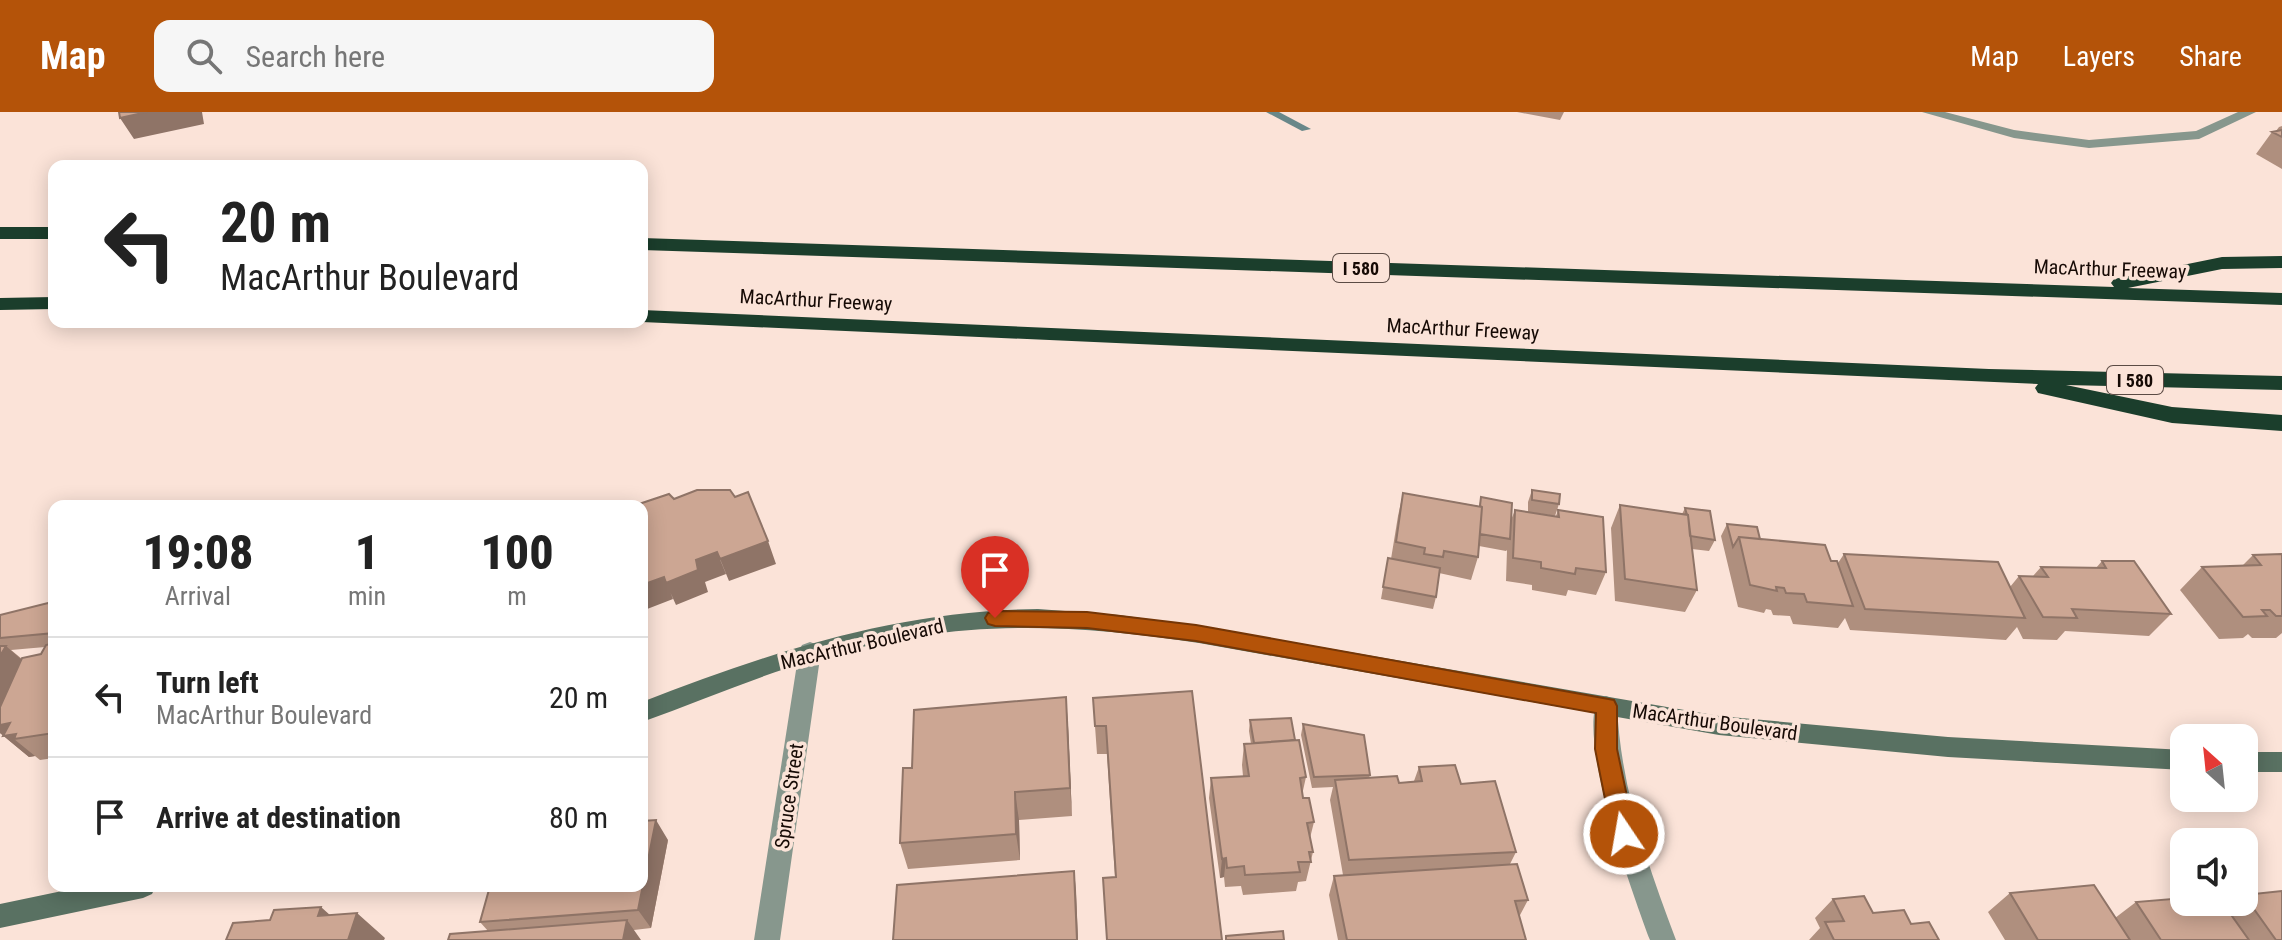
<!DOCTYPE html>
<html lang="en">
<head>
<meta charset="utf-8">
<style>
	:root { --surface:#fff; --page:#f6f6f6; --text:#222; --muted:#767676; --line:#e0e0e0; --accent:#b45309 }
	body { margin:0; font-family:"Roboto Condensed",sans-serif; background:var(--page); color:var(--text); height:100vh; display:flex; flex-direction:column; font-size:30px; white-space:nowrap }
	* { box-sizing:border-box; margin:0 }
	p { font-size:26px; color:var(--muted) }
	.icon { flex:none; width:44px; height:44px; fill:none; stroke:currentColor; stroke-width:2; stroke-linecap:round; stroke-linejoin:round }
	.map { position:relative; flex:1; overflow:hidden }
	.drawer { position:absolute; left:48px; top:388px; width:600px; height:392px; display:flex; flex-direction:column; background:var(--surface); border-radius:16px; box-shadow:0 4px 20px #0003 }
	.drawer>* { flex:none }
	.banner { position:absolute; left:48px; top:48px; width:600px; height:168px; border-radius:16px; box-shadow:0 4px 20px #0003; background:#fff; color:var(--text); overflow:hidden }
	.needle { width:52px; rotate:333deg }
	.buttons { position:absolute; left:2170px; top:612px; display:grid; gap:16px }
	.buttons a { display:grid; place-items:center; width:88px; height:88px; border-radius:16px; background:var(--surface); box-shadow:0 4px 20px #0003; font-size:40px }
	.pin { position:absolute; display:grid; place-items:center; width:68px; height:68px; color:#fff; margin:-82px -34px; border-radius:50% 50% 50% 0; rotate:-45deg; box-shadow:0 0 8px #0007 }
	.pin .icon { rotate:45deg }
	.me { position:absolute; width:88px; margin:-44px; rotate:348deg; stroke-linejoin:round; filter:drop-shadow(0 0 6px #0008) }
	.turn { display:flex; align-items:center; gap:28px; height:168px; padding:0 40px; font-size:36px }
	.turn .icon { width:104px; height:104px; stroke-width:2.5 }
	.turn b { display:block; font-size:56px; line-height:68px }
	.eta { display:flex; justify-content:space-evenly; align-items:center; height:136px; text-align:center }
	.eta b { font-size:48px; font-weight:800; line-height:56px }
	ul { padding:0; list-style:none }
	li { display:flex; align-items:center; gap:24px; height:120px; padding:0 40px; border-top:2px solid var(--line) }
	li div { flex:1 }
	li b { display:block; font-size:30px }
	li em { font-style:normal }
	header { display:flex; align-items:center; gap:48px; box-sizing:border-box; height:112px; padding:0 40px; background:var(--accent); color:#fff }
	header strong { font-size:38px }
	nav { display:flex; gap:44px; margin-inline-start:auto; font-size:28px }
	.search { width:560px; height:72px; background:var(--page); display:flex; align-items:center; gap:20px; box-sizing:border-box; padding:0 28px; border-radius:16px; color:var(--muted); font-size:30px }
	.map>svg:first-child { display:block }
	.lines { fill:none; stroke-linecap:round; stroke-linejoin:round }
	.stream { fill:#688789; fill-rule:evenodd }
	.street { fill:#87978d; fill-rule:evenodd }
	.secondary { fill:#597162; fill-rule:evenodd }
	.highway { fill:#1b3e2c; fill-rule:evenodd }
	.wall { fill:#af8f7e; fill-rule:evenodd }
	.shaded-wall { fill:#8f7467 }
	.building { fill:#cca693; stroke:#8f7467; stroke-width:2 }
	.route { fill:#b45309; stroke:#753606; stroke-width:2 }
	.labels { text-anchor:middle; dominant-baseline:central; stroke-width:7; stroke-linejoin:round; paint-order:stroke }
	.shield { fill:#fbe3d8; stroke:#5b4b44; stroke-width:2 }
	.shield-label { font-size:18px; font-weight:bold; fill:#160a05 }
	.street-label { font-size:20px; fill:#160a05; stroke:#fbe3d8 }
</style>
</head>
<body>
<header>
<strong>Map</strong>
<div class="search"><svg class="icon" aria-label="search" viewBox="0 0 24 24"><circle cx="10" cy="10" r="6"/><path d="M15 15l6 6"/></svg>Search here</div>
<nav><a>Map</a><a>Layers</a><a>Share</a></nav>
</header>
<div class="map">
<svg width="2282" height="828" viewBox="0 0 2282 828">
	<rect width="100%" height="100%" fill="#fbe3d8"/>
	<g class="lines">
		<path class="stream" d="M1266,0h13l32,17 -9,2z"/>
		<path class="street" d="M1922,0h23l69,18 75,10 107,-9 42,-19h18l-57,27 -110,9 -75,-10z
			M810,530l8,3 3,6 -41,289h-26l45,-289 3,-6z
			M1606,584l8,3 3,7c4,83 30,157 59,234h-26c-17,-46 -73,-199 -52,-241z"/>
		<path class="secondary" d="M1038,497l81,6 80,11 520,90 229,21 236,13v20l-236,-13 -229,-22 -520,-92c-137,-21 -251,-24 -385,17 -59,17 -114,41 -172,62v-20c128,-50 257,-92 396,-93z
			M2244,640h38v20h-38z
			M86,774h70l-4,8 -9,4 -143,30v-24z"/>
		<path class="highway" d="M0,115h54v12h-54z
			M642,126l1472,49 -3,-4 3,-4 108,-22 60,-1v12l-60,1 -94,19 154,5v12l-1640,-55z
			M54,185v12l-54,1v-12z
			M642,198l1347,59 293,7v14l-216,-5 106,22 110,8v16l-110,-8 -134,-30 -3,-5 3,-4 -1396,-62z"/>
	</g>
	<path class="wall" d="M1517,0h47l-4,8z
		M2282,14v43l-26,-15 16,-22 4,-1 3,-4z
		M1532,378l27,14 -4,12 -27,-4v-10z
		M1403,381l76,13 2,-9 30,23 4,-10 41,6 2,-6 48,62 -10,23 -28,-5 -2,6 -34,-6v-5l-26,-4 1,-31 -1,1 -27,-5 -1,11 -7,23 -32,-7 -3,24 -3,12 -52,-10 7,-41 3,1 7,-43z
		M1620,393l62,9 3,-6 30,32 -6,11 -17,-2 5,41 -12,22 -70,-11 -4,-73z
		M1727,412l33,15 78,24 6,-9 166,33 9,-11h14l8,-9 55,1 6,-7 69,53 -22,22 -84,-5 -8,9 -34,-1 -6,-12 -11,13 -156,-10 -5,-12 -7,10 -45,-4 -3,-8 -17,-1 -2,-5 -5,-1 -2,4 -26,-6 -17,-71z
		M2282,442v79l-6,5h-24l-4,-4 -5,4 -24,1 -39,-49 22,-23 40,-1 11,-11z
		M54,492v154l-14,2 -5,-4 -6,1 -29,-24v-118zM45,535l-4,7 -19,5 -11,-9z
		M1093,586l129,242 -107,-63 -8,-123h-10z
		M1250,608l45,20 11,37 -4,18 12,27 -4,16 3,14 -7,29 -8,1 -2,9 -53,4 -2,-9 -16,1 -1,-10 -4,1 -11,-80 2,-20 32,-2 -1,-11 2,-21h7l-2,-13z
		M1303,612l67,51 -1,3 30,5 15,-2 5,-14 42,17 55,68 -6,12 18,36 -9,17 7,23h-188l-9,-45 5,-19 9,-1 -13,-75 3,-13 -21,1 -11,-53z
		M1068,614l4,90 -53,4 1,40 -112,9 -8,-26 12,-75z
		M668,728l-17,88 -17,2 -146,1 -8,-9 9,-30 -5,-6h158z
		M2010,781l105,25 21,-16 90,5 7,-5h11v-7l38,45h-277l-17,-28z
		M1833,787l40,14 38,11 28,16h-130l11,-12 -5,-10z"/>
	<path class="shaded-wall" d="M147,0h55l2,12 -70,15 -14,-21z
		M768,429l8,23 -47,17 -9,-22z
		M717,440l9,22 -21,8 3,10 -32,13 -10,-22 30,-23z
		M664,465l9,22 -31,12v-26z
		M6,534l25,22 -31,53v-65z
		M1066,585l2,29 4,90 -2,-28z
		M10,611l17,14 -13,2 21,17 -6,1 -29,-24v-8z
		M1015,680l4,28 1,40 -4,-26z
		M656,708l12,20 -17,88 -13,-18z
		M1226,746l-2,19 -4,1 2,-19z
		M1074,759l2,19 2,50h-1z
		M321,795l29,26 -32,-17z
		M357,801l28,25 -1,2h-36z
		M627,808l14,20h-18z"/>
	<path class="building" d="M119,0h28l-27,6z
		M2282,18v7l-10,-5z
		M697,378h33l5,7 13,-5 20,49 -48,18 -3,-7 -21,8 2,10 -32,13 -2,-6 -22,8v-79h-9l36,-12 5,5z
		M1532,378l28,4 -1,10 -27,-4z
		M1403,381l79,14 -4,50 -34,-6 -1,6 -19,-3 1,-6 -29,-6z
		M1481,385l31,6 -2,36 -30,-5 2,-27 -2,-1z
		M1620,393l68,10 9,75 -72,-11z
		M1685,396l25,3 5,29 -25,-4 -2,-21h-1z
		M1515,398l44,7 -1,-7 45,7 3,55 -30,-4 -1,6 -34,-6v-6l-28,-4z
		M1727,412l30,3 3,12 -21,-2 -6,10z
		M1739,425l86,8 6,16h6l16,45 -46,-4 -3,-8 -18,-1 -2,-5 -8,-1 1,4 -27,-6z
		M1844,442l154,8 27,56 -160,-9z
		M2282,442v62h-6l-6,-6h-8l5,6 -24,1 -41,-50 59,-2 -8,-10z
		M1388,446l52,10 -4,29 -53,-10z
		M2102,449h32l37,53 -99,-5 5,9 -34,-1 -24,-41 29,1 -7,-10 65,1z
		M48,491l6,1v29l-54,5v-23z
		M54,531v90l-40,6 2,-5 -13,2 7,-13 -10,2v-18l22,-49 19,-4 5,-9z
		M0,534h6l-6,10z
		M1192,579l30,249h-115l-4,-62 13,-1 -10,-151h-11l-2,-28z
		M1066,585l4,91 -55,4 1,42 -116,9 3,-75h9l2,-58z
		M1291,606l4,22 -41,3 -4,-23z
		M1303,612l61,11 6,40 -56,2z
		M1299,628l7,37 -6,1 3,20h6l5,24 -7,1 6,29h-4l2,10h-13l2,10 -55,3 -1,-9 -17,2 -1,-10 -4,1 -11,-81 38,-2 -5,-32z
		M1455,653l6,19 34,-3 21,71 -167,8 -14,-80 62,-4 2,7 23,-2 -3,-14z
		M656,708l-18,90 -158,12 10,-36h152v-65z
		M1517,752l11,36 -13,1 11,39h-179l-13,-64z
		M1074,759l3,69h-184l4,-55z
		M2094,773l36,55h-92l-28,-47z
		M2282,779v49h-6l-32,-45z
		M1864,784l9,17 31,-3 7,14 18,-2 10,18h-105l-9,-18 19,-1 -11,-22z
		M2184,786v4h38l27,38h-88l-25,-38z
		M321,795l-3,9 39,-3 -9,27h-122l7,-17 37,-3 4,-10z
		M627,808l-4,20h-175l2,-6z
		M1283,819l1,9h-58v-4z"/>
	<path class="route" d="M995,499l92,1 109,13 418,75 3,6v43l18,85 -4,7 -7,3 -8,-3 -4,-7 -17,-85 1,-36 -400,-72 -109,-13 -92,-2 -7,-2 -3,-6 3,-5z"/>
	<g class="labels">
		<g class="shield">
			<rect x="1333" y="142" width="56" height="28" rx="6"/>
			<rect x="2107" y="254" width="56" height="28" rx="6"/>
		</g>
		<g class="shield-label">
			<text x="1361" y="156">I 580</text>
			<text x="2135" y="268">I 580</text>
		</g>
		<g class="street-label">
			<text transform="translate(2110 157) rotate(2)">MacArthur Freeway</text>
			<text transform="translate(816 188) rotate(3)">MacArthur Freeway</text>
			<text transform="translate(1463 217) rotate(3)">MacArthur Freeway</text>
			<text transform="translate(862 532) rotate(-13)">MacArthur Boulevard</text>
			<text transform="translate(1715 610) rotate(8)">MacArthur Boulevard</text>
			<text transform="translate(789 684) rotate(-82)">Spruce Street</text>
		</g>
	</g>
</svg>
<div class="buttons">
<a><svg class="needle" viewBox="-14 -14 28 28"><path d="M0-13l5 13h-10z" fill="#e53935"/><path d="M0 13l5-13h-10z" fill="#767676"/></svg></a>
<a><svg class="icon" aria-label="sound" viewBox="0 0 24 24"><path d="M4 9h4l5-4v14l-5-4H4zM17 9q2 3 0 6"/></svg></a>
</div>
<div class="pin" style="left:995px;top:506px;background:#d93025"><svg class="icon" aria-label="arrive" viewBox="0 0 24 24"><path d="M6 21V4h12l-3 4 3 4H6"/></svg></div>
<svg class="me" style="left:1624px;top:722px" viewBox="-20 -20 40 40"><circle r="17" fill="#b45309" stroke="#fff" stroke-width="3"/><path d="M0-11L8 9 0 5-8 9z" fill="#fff"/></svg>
<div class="banner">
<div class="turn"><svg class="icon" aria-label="left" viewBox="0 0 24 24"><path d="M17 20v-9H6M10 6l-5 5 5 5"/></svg><div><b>20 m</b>MacArthur Boulevard</div></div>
</div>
<section class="drawer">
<div class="eta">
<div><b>19:08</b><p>Arrival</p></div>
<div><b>1</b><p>min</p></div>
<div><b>100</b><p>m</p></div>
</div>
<ul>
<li><svg class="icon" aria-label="left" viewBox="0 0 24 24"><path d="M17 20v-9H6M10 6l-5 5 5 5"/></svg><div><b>Turn left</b><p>MacArthur Boulevard</p></div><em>20 m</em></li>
<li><svg class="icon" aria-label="arrive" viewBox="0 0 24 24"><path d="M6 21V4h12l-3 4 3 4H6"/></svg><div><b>Arrive at destination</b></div><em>80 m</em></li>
</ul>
</section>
</div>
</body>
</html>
